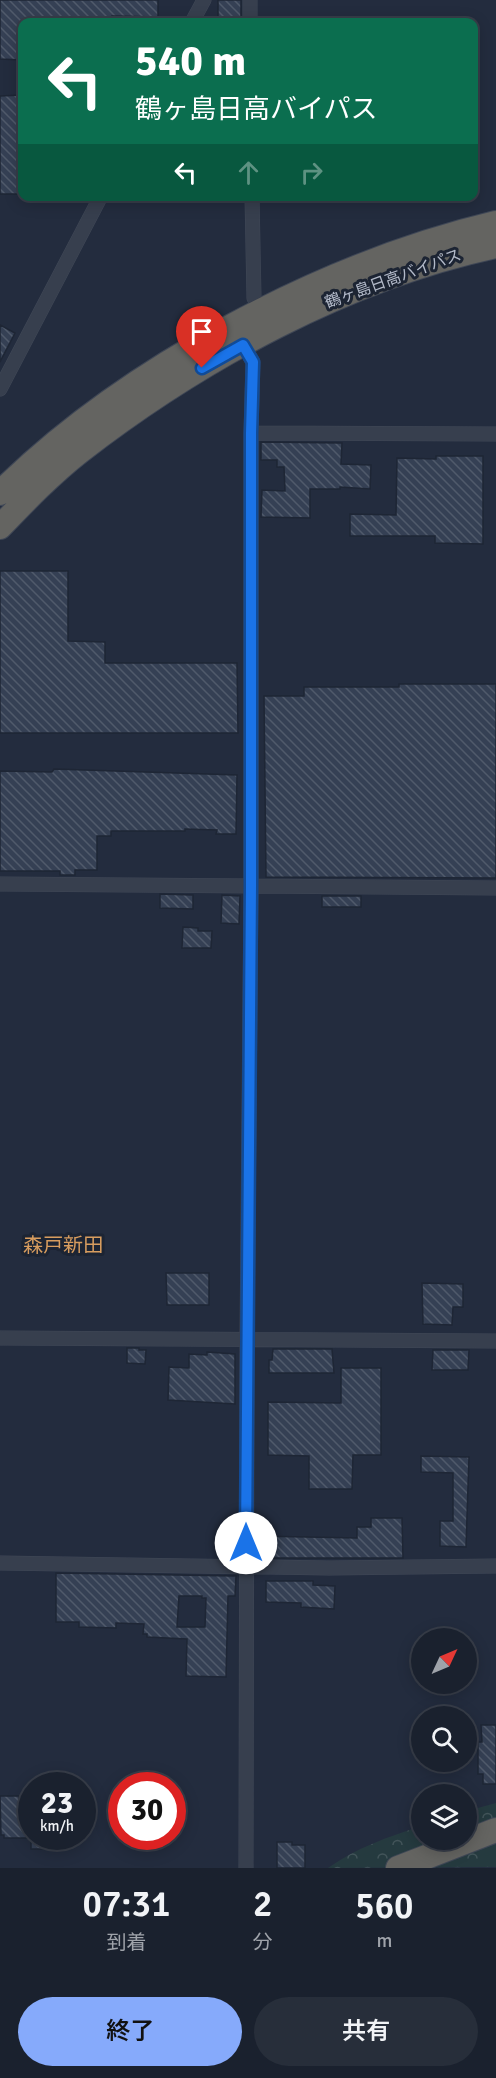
<!DOCTYPE html>
<html lang="ja">
<head>
<meta charset="utf-8">
<style>
	:root { --surface:#1a212e; --page:#272e3a; --text:#f1f3f6; --muted:#9fa3aa; --line:#383e4a; --accent:#86aafb }
	body { margin:0; font-family:Signika,"Noto Sans JP",sans-serif; background:var(--page); color:var(--text); height:100vh; display:flex; flex-direction:column; font-size:22px; white-space:nowrap }
	* { box-sizing:border-box; margin:0 }
	p { font-size:20px; color:var(--muted) }
	.icon { flex:none; width:33px; height:33px; fill:none; stroke:currentColor; stroke-width:2; stroke-linecap:round; stroke-linejoin:round }
	.map { position:relative; height:1868px; overflow:hidden }
	.side { display:flex; flex-direction:column; background:var(--surface); flex:1 }
	.side>* { flex:none }
	.guide { position:absolute; left:18px; top:18px; width:460px; height:183px; border-radius:12px; box-shadow:0 3px 15px #0003,0 0 0 2px var(--line); background:#0b6e4f; color:#fff; overflow:hidden }
	.needle { width:39px; rotate:46deg }
	.buttons { position:absolute; left:411px; top:1628px; display:grid; gap:12px }
	.buttons a { display:grid; place-items:center; width:66px; height:66px; border-radius:50%; background:var(--surface); box-shadow:0 3px 15px #0003,0 0 0 2px var(--line); font-size:30px }
	.speed { position:absolute; left:18px; top:1772px; display:flex; gap:12px; font-size:30px; font-weight:700; text-align:center }
	.speed>* { display:grid; place-content:center; width:78px; height:78px; border-radius:50%; background:var(--surface); box-shadow:0 3px 15px #0003,0 0 0 2px var(--line); line-height:1 }
	.speed small { font-size:15px; font-weight:400 }
	.speed .limit { border:9px solid #d22; background:#fff; color:#111 }
	.pin { position:absolute; display:grid; place-items:center; width:51px; height:51px; color:#fff; margin:-62px -26px; border-radius:50% 50% 50% 0; rotate:-45deg; box-shadow:0 0 6px #0007 }
	.pin .icon { rotate:45deg }
	.me { position:absolute; width:66px; margin:-33px; rotate:0deg; stroke-linejoin:round; filter:drop-shadow(0 0 4px #0008) }
	.turn { display:flex; align-items:center; gap:21px; height:126px; padding:0 18px; font-size:27px }
	.turn .icon { width:78px; height:78px; stroke-width:2.5 }
	.turn b { display:block; font-size:42px; line-height:51px }
	.lanes { display:flex; align-items:center; height:57px; padding:0 18px; background:#0003; justify-content:center; gap:30px; direction:ltr }
	.lanes .off { opacity:.35 }
	.eta { display:flex; justify-content:space-evenly; align-items:center; height:102px; text-align:center }
	.eta b { font-size:36px; font-weight:600; line-height:42px }
	.cta { display:flex; gap:12px; margin-top:auto; padding:12px 18px }
	.cta a { flex:1; height:69px; border-radius:36px; background:var(--accent); color:#111; font-size:24px; font-weight:600; line-height:69px; text-align:center }
	.cta a+a { background:var(--page); color:var(--text) }
	.map>svg:first-child { display:block }
	.forest { fill:url(#forest-crowns) }
	.building { fill:url(#building-back-hatch); stroke:#1e2635; stroke-width:1.5; fill-rule:evenodd }
	.lines { fill:none; stroke-linecap:round; stroke-linejoin:round }
	.minor-casing { stroke:#404857; stroke-width:15 }
	.trunk-casing { stroke:#3f4756; stroke-width:26 }
	.minor { stroke:#373f4e; stroke-width:14 }
	.trunk { stroke:#646461; stroke-width:24 }
	.route-casing { stroke:#114b97; stroke-width:15 }
	.route { stroke:#1a73e8; stroke-width:10 }
	.labels { text-anchor:middle; dominant-baseline:central; stroke-width:6; stroke-linejoin:round; paint-order:stroke }
	.street-label { font-size:16px; fill:#b3bac9; stroke:#1c2433 }
	.quarter-label { font-size:20px; fill:#d89d5f; stroke:#1c2433 }
</style>
</head>
<body>
<div class="map">
<svg width="496" height="1868" viewBox="0 0 496 1868">
	<defs>
		<pattern id="forest-crowns" width="20" height="18" patternUnits="userSpaceOnUse" patternTransform="scale(1.5)"><rect width="20" height="18" fill="#253a3f"/><path d="M2 6a3 3 0 1 1 6 0M12 15a3 3 0 1 1 6 0" fill="none" stroke="#425459"/></pattern>
		<pattern id="building-back-hatch" width="6" height="6" patternUnits="userSpaceOnUse" patternTransform="scale(1.5)"><rect width="6" height="6" fill="#354054"/><path d="M-1 5l2 2M0 0l6 6M5-1l2 2" fill="none" stroke="#505a6b"/></pattern>
	</defs>
	<rect width="100%" height="100%" fill="#232c3e"/>
	<path class="forest" d="M496,1803v64l-168,1c28,-20 60,-31 93,-42l1,13h44l1,-28z"/>
	<path class="building" d="M0,0h158v17l-46,-1v6h-90v38l-22,-1z
		M218,0h23v22h-23z
		M22,95v99h-22v-98z
		M0,325l15,8 -15,29z
		M261,442l81,1 -1,21 30,1 -1,24 -30,-2v2h-30v29l-49,-1 1,-27 23,1 -1,-24h-7v-7h-16z
		M436,456h47v88l-48,-1v-7h-85v-22l46,1 1,-57 39,1z
		M0,571h68v70l37,1v21h132l1,70h-238z
		M399,684h97v194l-230,-1 -2,-181h40v-9h95z
		M54,769l183,6 -1,59h-20l1,-4 -32,-1v2h-74v5h-14v34h-22v5h-15v-4h-60v-100l52,1z
		M160,894l33,1v14l-33,-1z
		M222,895l18,1 -1,28 -18,-1z
		M322,896h39v11h-39z
		M183,927l15,1v3h14l-1,17h-29z
		M166,1273h43v32h-42z
		M422,1283l41,1v23h-10l-1,18 -29,-1z
		M127,1348h12v2h7l-1,14 -18,-1z
		M273,1349h59l2,24h-65v-13h3z
		M433,1350h36l-1,20h-36z
		M207,1352l28,2v50l-67,-4 1,-33 20,1v-14l18,1z
		M341,1368h40v87h-28l-1,34h-43v-33l-41,-1v-53l73,1z
		M421,1456l48,1 -3,90 -26,-1v-25h13v-48l-32,-1z
		M371,1518h31l1,40h-147v-22l101,2v-11h14z
		M56,1573l180,3 -1,20h-7l-2,81 -40,-1 1,-37 -40,-2v-3h-4l1,-10 -28,-1v5l-37,-1v-5h-23zM179,1596h23v2h4l-1,29h-28z
		M266,1581h47v4l22,1 -1,23 -33,-2v-4l-35,-1z
		M481,1725h15v59h-13v-10h-5v-32h4z
		M0,1796h19v12l13,1v27h39v13h-40v-11h-27v-3h-3z
		M277,1842h15v3h13v23h-28z"/>
	<g class="lines">
		<g class="minor-casing">
			<path id="minor" d="M192,22l12,-22
				M250,22v-22
				M252,196l2,102 8,13
				M243,345l10,17 -2,71v453l-4,453 -1,529
				M0,389l101,-193
				M251,433l245,1
				M0,884l496,4
				M0,1338l496,3
				M0,1563l329,5 167,-2"/>
		</g>
		<g class="trunk-casing">
			<path id="trunk" d="M0,493c126,-125 324,-229 496,-270
				M0,527c25,-26 51,-53 79,-75 120,-93 268,-174 417,-206
				M398,1868l98,-38"/>
		</g>
		<use href="#minor" class="minor"/>
		<use href="#trunk" class="trunk"/>
	</g>
	<g class="lines">
		<g class="route-casing">
			<path id="route" d="M202,368l41,-23 10,17 -2,71v453l-5,657"/>
		</g>
		<use href="#route" class="route"/>
	</g>
	<g class="labels">
		<g class="street-label">
			<text transform="translate(393 279) rotate(-20)">鶴ヶ島日高バイパス</text>
		</g>
		<g class="quarter-label">
			<text x="63" y="1245">森戸新田</text>
		</g>
	</g>
</svg>
<div class="buttons">
<a><svg class="needle" viewBox="-14 -14 28 28"><path d="M0-13l5 13h-10z" fill="#e53935"/><path d="M0 13l5-13h-10z" fill="#9fa3aa"/></svg></a>
<a><svg class="icon" aria-label="search" viewBox="0 0 24 24"><circle cx="10" cy="10" r="6"/><path d="M15 15l6 6"/></svg></a>
<a><svg class="icon" aria-label="layers" viewBox="0 0 24 24"><path d="M12 4l9 5-9 5-9-5zM3 14l9 5 9-5"/></svg></a>
</div>
<div class="speed"><div>23<small>km/h</small></div><div class="limit">30</div></div>
<div class="pin" style="left:202px;top:368px;background:#d93025"><svg class="icon" aria-label="arrive" viewBox="0 0 24 24"><path d="M6 21V4h12l-3 4 3 4H6"/></svg></div>
<svg class="me" style="left:246px;top:1543px" viewBox="-20 -20 40 40"><circle r="19" fill="#fff"/><path d="M0-13L10 11 0 6-10 11z" fill="#1a73e8"/></svg>
<div class="guide">
<div class="turn"><svg class="icon" aria-label="left" viewBox="0 0 24 24"><path d="M17 20v-9H6M10 6l-5 5 5 5"/></svg><div><b>540 m</b>鶴ヶ島日高バイパス</div></div>
<div class="lanes"><svg class="icon" aria-label="left" viewBox="0 0 24 24"><path d="M17 20v-9H6M10 6l-5 5 5 5"/></svg><svg class="icon off" aria-label="ahead" viewBox="0 0 24 24"><path d="M12 20V5M6 11l6-6 6 6"/></svg><svg class="icon off" aria-label="right" viewBox="0 0 24 24"><path d="M7 20v-9h11M14 6l5 5-5 5"/></svg></div>
</div>
</div>
<section class="side">
<div class="eta">
<div><b>07:31</b><p>到着</p></div>
<div><b>2</b><p>分</p></div>
<div><b>560</b><p>m</p></div>
</div>
<div class="cta"><a>終了</a><a>共有</a></div>
</section>
</body>
</html>
